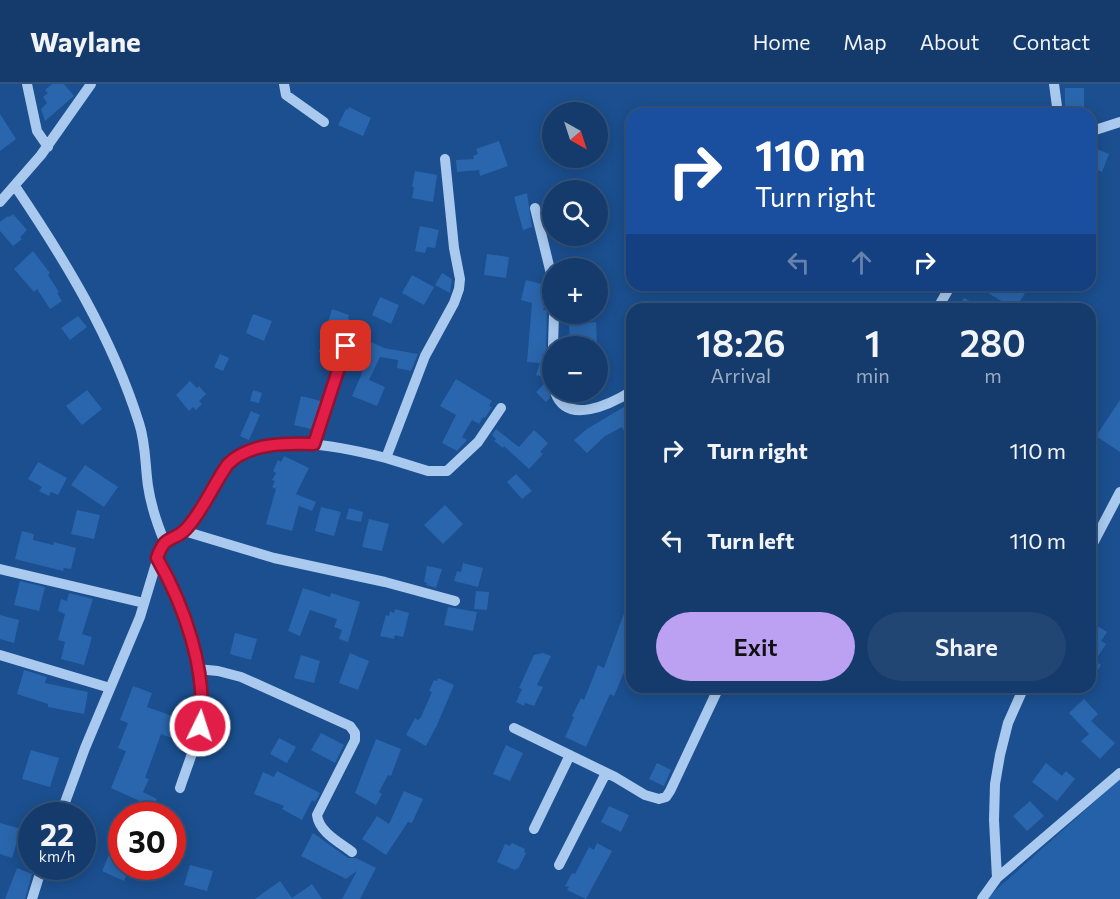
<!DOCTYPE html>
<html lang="en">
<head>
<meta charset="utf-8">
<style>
	:root { --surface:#143b6b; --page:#214673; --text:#f1f3f6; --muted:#9dadc1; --line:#33557e; --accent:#bca0f2 }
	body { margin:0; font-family:Commissioner,sans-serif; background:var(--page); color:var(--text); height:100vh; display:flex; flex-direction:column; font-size:22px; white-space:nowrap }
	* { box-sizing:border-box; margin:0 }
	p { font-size:20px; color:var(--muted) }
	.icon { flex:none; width:33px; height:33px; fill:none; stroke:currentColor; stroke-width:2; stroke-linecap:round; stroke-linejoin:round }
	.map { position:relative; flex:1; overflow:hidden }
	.details { position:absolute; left:626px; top:219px; width:470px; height:390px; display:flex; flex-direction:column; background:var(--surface); border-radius:18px; box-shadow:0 3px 15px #0003,0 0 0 2px var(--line) }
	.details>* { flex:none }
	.banner { position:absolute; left:626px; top:24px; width:470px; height:183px; border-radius:18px; box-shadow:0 3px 15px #0003,0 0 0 2px var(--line); background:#1a4fa0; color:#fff; overflow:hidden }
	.needle { width:39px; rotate:141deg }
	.tools { position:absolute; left:542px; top:18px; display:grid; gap:12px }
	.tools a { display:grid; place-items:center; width:66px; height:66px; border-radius:50%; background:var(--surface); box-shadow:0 3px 15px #0003,0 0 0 2px var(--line); font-size:30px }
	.speed { position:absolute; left:18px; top:718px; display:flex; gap:12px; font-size:30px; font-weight:700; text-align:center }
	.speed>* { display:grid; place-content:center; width:78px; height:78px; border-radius:50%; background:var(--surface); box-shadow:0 3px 15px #0003,0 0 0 2px var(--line); line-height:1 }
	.speed small { font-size:15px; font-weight:400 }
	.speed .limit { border:9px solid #d22; background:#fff; color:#111 }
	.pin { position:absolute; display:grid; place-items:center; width:51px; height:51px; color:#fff; margin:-26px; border-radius:12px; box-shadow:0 3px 9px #0006 }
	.me { position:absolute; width:66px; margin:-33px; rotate:4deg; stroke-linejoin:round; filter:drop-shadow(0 0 4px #0008) }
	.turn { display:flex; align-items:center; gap:21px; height:126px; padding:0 30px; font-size:27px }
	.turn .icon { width:78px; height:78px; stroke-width:2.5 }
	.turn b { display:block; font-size:42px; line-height:51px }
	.lanes { display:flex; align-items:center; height:57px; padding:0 30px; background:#0003; justify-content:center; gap:30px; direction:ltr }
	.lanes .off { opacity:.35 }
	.eta { display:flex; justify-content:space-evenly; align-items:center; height:102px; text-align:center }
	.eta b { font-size:36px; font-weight:600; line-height:42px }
	.button { display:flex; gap:12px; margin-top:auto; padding:12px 30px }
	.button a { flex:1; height:69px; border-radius:36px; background:var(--accent); color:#111; font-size:24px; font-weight:600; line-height:69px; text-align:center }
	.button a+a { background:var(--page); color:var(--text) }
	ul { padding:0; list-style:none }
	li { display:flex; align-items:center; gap:18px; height:90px; padding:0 30px }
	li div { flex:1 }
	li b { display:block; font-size:22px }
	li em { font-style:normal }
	header { display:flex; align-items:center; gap:36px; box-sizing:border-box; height:84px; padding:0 30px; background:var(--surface); border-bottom:2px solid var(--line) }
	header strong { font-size:28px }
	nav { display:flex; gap:33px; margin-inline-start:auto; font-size:21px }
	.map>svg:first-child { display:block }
	.green { fill:#2461a8 }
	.building { fill:#2a66ad }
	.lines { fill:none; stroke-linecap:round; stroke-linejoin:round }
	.minor { stroke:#a9c9ee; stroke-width:10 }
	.route-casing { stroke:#92132f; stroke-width:15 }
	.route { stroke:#e11d48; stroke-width:10 }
</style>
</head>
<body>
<header>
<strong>Waylane</strong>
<nav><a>Home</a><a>Map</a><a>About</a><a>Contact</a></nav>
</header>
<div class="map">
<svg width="1120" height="815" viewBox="0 0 1120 815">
	<rect width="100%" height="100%" fill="#1b4f8f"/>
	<path class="green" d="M1120,695v120h-134l1,-1z"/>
	<path class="building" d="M52,0h12l10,12 -29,25 -4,-12 6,-6 -4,-6 5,-4 -3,-3z
		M1065,4h19v22l-19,-1z
		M349,23l22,11 -8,18 -25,-11 8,-16 2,1z
		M0,30l16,25 -16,12z
		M499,57l9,25 -28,10 -1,-6 -22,2 -1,-12 18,-1 -1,-3 5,-2 -2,-5z
		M1089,62l20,8 -7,18 -13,-6z
		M415,87l22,4 -4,27 -21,-4 2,-11h-2z
		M527,109l5,34 -9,3 -9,-33z
		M13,130l14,16 -7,7 2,2 -9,7 -13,-15v-9l8,-6 1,1z
		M420,142l19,4 -4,18 -8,-1 -2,6 -10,-2z
		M33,167l17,22 -2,2 11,17 -2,1 5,8 -12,8 -13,-20 -3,3 -20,-23z
		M487,170l22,3 -3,21 -22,-3z
		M442,189l10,6 -2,14 -15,-8z
		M412,191l22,12 -10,18 -22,-12z
		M526,196l24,6 -7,24h4l-1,36 4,7 -4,25 -10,-3 4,-12 -13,-1 5,-59 -11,-3z
		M993,201h37l-15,24 -27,-16z
		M380,213l19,8 -8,19 -19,-9z
		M964,214l20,11h-27z
		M332,225l17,6 -1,3 1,1 -14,38 -16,-5z
		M253,230l19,7 -8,20 -18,-8z
		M78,232l9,11 -17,13 -9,-12z
		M596,238l1,21 -27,2 -1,-20z
		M369,257l15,7 34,6 -7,17 -14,-3 1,-8 -18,-3 -11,23 16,7 -8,19 -25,-10 14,-32 -7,-3z
		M220,270l9,4 -6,13 -9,-4z
		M456,295l36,22 -3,5 3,1 -7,11 -2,-1 -4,7 -7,-4 -10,17 5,3 -10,11 -15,-8 14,-28 -16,-9z
		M190,297l7,7 2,-2 7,8 -7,7 3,3 -6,6 -3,-3 -4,4 -13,-16z
		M544,300l5,4 1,10 -4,4 -10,-10z
		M87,306l15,19 -20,16 -16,-19z
		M253,306l9,3 -3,10 -9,-2z
		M301,312l20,5 -10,28 -17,-4z
		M1120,316v52l-24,-16z
		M632,318v25l-8,4 -2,-4 -17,9 -18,17 -13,-13 13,-11z
		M251,327l9,4 -11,25 -9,-4z
		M496,345l23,18 15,-17 14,13 -8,9 3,2 -14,15 -25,-23 -1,2 -9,-7 2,-2 -4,-4z
		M284,372l25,12 -13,26 20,8 -4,9 -13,-5 -7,25 -26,-7 10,-35 -4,-2 3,-6 -3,-1 4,-7 -3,-2 5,-11 3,2z
		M38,378l29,16 -9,17 -7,-3 -2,4 -10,-5 3,-4 -14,-8z
		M85,381l33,22 -14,20 -33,-22z
		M516,390l16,17 -10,8 -15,-17z
		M445,421l18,19 -20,20 -19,-19z
		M321,423l20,5 -7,24 -19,-5z
		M349,424l14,4 -2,10 -15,-3z
		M77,426l23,5 -6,24 -23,-5z
		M369,435l20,5 -7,27 -20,-4z
		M22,447l12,3 -1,6 20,5 1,-3 22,6 -5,21 -7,-1 -1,3 -48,-12z
		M463,479l20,5 -5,19 -24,-6 3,-10 4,1z
		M427,482l15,3 -6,19 -10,-3 1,-2 -3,-1z
		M20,497l25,6 -6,24 -25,-6z
		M303,504l27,9 1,-4 29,9 -12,40 -9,-3 3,-9 -8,-3 3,-8 -27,-9 -10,26 -12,-5z
		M476,507l13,1 -2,18 -13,-1z
		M69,509l24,6 -11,35 10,3 -8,28 -23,-6 4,-17 -7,-2 7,-26 -7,-3 3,-12 6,2z
		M630,513l2,64 -3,-1 -15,36 -4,-2 -24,53 -21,-10 9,-20 -2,-1 9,-18 3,2 14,-35 6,3z
		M448,523l29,5 -4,19 -29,-6z
		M395,525l14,4 -6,24 -8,-2 -1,4 -14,-3 6,-21 3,1 1,-5 4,2z
		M0,531l19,5 -5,23 -14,-4z
		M1094,540l13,8 -6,9 5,3 -11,17 6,4 -12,19v-52z
		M235,549l22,6 -6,21 -21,-6z
		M350,569l19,8 -11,29 -19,-7z
		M543,569l8,3 -14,29 6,2 -9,19 -9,-3 -1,3 -8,-4 6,-13 -3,-1 15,-33z
		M301,571l19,6 -6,22 -20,-5z
		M24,586l23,7 -2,6 43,9 -4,22 -36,-7v-3l-31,-10z
		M438,594l16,7 -17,40 -11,21 -20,-11 9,-17 3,2 3,-3 11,-25 -3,-1 5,-11 3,1z
		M133,602l19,7 -5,14 34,12 -7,20 -13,-5 -16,44 4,1 -6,13 14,7 -4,8 -42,-19 15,-37 -8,-3 10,-25 -8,-3z
		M1084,615l14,15 -7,7 24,22 -15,16 -19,-18 8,-7 -20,-21z
		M321,649l23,12 -9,18 -24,-13z
		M279,654l17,9 -9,16 -17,-9z
		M376,655l25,10 -10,27 -3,-1 -9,17 3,2 -6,11 -21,-12z
		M506,661l17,8 -13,28 -17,-7z
		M31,666l28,8 -9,29 -28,-8z
		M657,679l14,7 -7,16 -15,-7z
		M1046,679l16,13 4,-5 9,8 -18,22 -25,-19z
		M277,687l43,22 -5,9 -3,-2 -10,20 -20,-11 2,-3 -30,-12 9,-22 11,5z
		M404,707l19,8 -11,24 -4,-1 -22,33 -24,-16 15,-23 12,8z
		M1030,717l14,15 -17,15 -14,-15z
		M609,722l20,9 -8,17 -20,-10z
		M0,739l21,6 -9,29 -12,-4z
		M313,749l35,25h8l20,10 -16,31h-18l15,-28 -11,8 -45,-23z
		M114,759l8,3v21h8l-6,14 -22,-10z
		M512,759l13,6 -1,3 2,1 -8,16 -1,-1 -2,2 -18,-8 8,-18 5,2z
		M597,759l15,8 -26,48 -19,-9 2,-3 -4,-1 7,-13 3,1 14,-27 5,3z
		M190,781l23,6 -6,20 -23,-6z
		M17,784l15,6 -7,25h-20z
		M280,797l12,17 20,-14 10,15h-67z"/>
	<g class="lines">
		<path class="minor" d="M27,0l10,47 11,16
			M284,0l2,11 38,27
			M1054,0l4,30
			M1089,48l31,-10
			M15,102c50,74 97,151 124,237 7,21 6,42 9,63 3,20 9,38 17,57
			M0,118l41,-47 50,-71
			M535,124l17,70
			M937,225l14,-24
			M553,262l1,-32
			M555,308c12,34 56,12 77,-1
			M314,360l39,-117
			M386,374l42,13h19l31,-29 23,-34
			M184,447l90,27 111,24 70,19
			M1089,467l31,-59
			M157,474c20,34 30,66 39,104 3,15 7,30 6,46 -1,27 -14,55 -22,80
			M0,485l144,34
			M0,571l110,33
			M197,585l21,2 23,6 109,49 5,7v7l-38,75c2,17 22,27 35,37
			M514,644l101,49 30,18 14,4 7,-2 4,-6 49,-104
			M60,732l25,-68 55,-131 21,-70 8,-9 15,-7 44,-67c35,-35 115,-17 158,-6l39,-102 29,-53 5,-14 1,-10 -6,-31 -9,-89
			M534,745l36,-74
			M559,781l47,-92
			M997,794l123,-105
			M32,815l10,-32
			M982,815l15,-21 -3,-58 1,-36 5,-29 8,-32 16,-36"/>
	</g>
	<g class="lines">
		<g class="route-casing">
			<path id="route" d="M200,642c8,-54 -16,-121 -43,-168 9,-26 16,-15 29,-29 17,-18 27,-44 42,-65 21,-21 57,-21 86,-20l32,-98"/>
		</g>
		<use href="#route" class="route"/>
	</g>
</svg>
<div class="tools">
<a><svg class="needle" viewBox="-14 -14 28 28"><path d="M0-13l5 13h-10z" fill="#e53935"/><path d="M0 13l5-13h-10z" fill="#9dadc1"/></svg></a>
<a><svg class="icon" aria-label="search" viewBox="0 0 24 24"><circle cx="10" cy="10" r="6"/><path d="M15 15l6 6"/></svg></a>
<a>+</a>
<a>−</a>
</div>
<div class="speed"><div>22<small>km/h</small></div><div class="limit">30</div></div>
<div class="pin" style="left:346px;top:262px;background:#d93025"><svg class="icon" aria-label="arrive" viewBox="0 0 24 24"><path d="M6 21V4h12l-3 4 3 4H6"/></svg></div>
<svg class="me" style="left:200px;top:642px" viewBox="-20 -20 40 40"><circle r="17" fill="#e11d48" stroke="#fff" stroke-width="3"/><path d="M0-11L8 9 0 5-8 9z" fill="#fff"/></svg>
<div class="banner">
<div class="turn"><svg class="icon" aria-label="right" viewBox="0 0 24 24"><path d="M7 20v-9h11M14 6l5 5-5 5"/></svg><div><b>110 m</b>Turn right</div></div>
<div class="lanes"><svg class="icon off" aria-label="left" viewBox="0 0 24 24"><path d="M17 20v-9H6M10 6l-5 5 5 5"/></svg><svg class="icon off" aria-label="ahead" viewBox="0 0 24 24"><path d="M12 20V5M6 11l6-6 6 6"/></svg><svg class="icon" aria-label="right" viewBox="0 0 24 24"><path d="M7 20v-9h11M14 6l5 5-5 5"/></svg></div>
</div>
<section class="details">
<div class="eta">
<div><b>18:26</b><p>Arrival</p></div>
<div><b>1</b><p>min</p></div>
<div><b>280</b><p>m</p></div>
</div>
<ul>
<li><svg class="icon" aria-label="right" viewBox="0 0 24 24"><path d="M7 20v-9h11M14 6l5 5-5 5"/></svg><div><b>Turn right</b></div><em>110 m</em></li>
<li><svg class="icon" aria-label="left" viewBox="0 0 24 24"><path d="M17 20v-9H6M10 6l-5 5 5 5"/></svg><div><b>Turn left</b></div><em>110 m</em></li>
</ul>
<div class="button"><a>Exit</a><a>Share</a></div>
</section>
</div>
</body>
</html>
